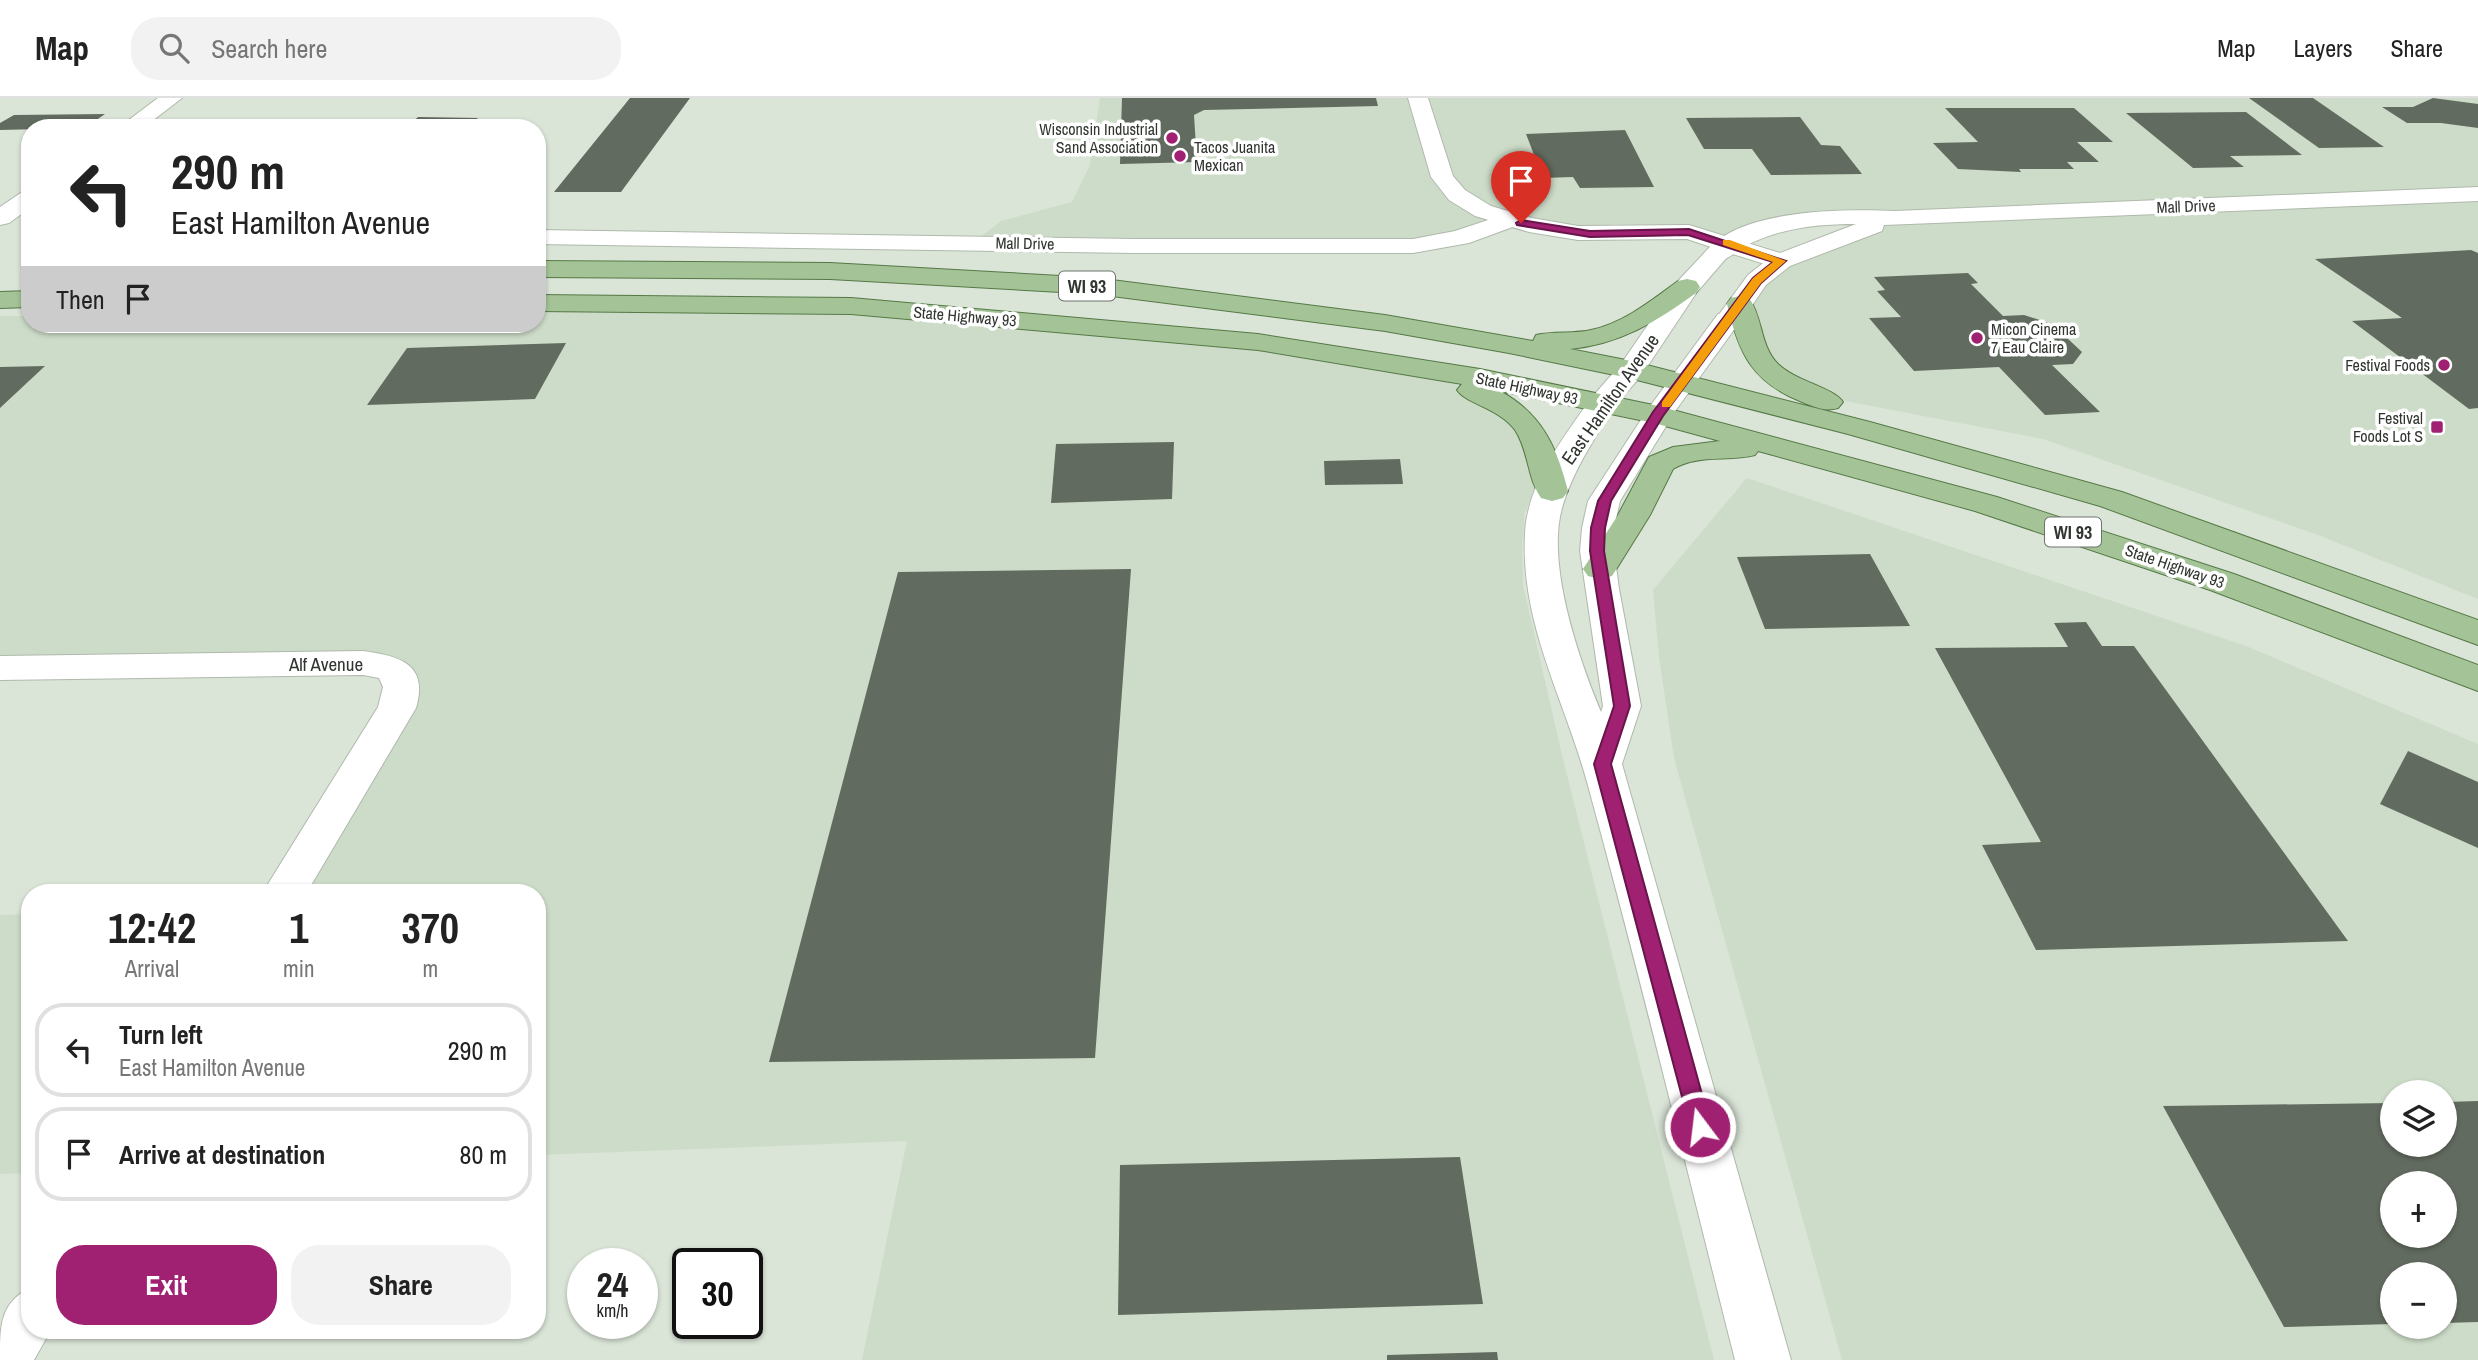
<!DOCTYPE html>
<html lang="en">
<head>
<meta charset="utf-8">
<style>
	:root { --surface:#fff; --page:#f2f2f2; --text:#222; --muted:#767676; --line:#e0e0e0; --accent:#a02072 }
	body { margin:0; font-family:"Archivo Narrow",sans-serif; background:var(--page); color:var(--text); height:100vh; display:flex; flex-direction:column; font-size:26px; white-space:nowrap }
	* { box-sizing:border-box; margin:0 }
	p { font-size:23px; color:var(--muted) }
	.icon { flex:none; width:38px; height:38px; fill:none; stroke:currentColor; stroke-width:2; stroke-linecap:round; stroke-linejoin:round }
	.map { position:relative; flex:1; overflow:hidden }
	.sheet { position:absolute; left:21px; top:786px; width:525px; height:455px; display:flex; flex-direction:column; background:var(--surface); border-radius:28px; box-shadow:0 2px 5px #0004 }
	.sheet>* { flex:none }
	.top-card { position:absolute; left:21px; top:21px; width:525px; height:214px; border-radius:28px; box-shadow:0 2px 5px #0004; background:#fff; color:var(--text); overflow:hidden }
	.controls { position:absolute; left:2380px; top:982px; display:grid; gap:14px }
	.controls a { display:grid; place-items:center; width:77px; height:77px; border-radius:50%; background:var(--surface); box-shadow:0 2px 5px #0004; font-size:35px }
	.speed { position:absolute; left:567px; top:1150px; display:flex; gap:14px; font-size:35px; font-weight:700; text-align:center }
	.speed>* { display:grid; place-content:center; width:91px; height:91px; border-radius:50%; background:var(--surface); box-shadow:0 2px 5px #0004; line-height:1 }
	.speed small { font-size:18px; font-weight:400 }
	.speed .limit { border:4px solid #111; border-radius:10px; background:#fff; color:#111 }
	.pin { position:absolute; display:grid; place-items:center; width:60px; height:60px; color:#fff; margin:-72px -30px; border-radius:50% 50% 50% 0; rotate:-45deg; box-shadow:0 0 7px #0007 }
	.pin .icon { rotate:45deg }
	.me { position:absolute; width:77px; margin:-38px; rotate:345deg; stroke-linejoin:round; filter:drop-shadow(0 0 5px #0008) }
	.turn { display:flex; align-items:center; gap:24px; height:147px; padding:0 35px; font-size:32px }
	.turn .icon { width:91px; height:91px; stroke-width:2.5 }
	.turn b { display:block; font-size:49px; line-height:60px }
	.then { display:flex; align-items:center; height:66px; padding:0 35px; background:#0003; gap:14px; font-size:26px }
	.eta { display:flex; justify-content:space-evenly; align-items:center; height:119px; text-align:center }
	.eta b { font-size:42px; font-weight:800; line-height:49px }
	.button { display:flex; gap:14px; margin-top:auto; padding:14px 35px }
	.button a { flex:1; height:80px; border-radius:28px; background:var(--accent); color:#fff; font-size:28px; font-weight:800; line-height:80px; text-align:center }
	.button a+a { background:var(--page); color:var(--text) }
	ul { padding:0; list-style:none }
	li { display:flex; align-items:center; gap:21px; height:94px; margin:0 14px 10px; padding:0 21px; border:4px solid var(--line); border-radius:28px }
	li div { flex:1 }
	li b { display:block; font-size:26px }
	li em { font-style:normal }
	header { display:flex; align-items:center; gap:42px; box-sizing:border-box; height:98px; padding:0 35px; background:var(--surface); border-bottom:2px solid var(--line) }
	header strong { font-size:33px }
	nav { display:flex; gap:38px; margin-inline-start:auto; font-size:24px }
	.search { width:490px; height:63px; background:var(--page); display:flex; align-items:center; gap:18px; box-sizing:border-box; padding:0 24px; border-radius:28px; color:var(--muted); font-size:26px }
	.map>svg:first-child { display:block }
	.built { fill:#cddcc8; fill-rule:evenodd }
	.building { fill:#626b5f; fill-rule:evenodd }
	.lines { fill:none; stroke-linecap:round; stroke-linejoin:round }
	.minor-casing { stroke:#afb9ac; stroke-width:2 }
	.tertiary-casing { stroke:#afb9ac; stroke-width:2 }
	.primary-casing { stroke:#557946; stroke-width:2 }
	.minor { fill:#fff; fill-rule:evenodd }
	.tertiary { fill:#fff; fill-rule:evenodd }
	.primary { fill:#a4c497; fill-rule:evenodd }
	.route { fill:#a02072; stroke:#68154a; stroke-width:2 }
	.slow { fill:#f59e0b }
	.poi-dot { fill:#a02072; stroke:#fff; stroke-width:2.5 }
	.labels { text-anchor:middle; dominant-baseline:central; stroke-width:7; stroke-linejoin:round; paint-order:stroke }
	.far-poi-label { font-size:16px; fill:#313530; stroke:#fff; text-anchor:end }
	.far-street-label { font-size:16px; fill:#313530; stroke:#fff }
	.shield { fill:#fff; stroke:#6f726e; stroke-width:2 }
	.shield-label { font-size:18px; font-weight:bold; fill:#313530 }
	.street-label { font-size:19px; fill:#313530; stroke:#fff }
</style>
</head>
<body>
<header>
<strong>Map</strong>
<div class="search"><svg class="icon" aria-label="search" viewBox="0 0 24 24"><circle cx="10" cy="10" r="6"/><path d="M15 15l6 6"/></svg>Search here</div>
<nav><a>Map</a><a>Layers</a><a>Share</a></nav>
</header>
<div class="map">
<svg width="2478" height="1262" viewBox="0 0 2478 1262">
	<rect width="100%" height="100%" fill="#dae4d7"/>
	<path class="built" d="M1100,0h1378v501l-160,-64 -275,-96 -239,-46 -58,-60 11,-53 136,-61 -44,-3 -111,23 -35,-9 -43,-5 -45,-1 -48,7 -58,-11 -72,24 -463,-2 27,-21 71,-19 18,-37z
		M537,205l314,3 517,52 109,33 44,26 15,72 -11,23 -3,33 1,40 39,170 152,605h-852l45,-219 -370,14v-263h-252l112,-184 -11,-42 -386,2v-352h30v8h507z
		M1747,380l499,168 232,98v616h-636l-168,-602 -15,-101 -6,-67zM2392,994h53v52h-53zM2392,1085h53v53h-53zM2392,1176h53v52h-53z
		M30,816v259l-30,1v-259z"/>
	<path class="building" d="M630,0h60l-69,94h-67z
		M1122,0h254l2,8 -174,4 -10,5 3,47 -77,2z
		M2249,0h64l71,49 -65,1z
		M2433,0l45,6v24l-37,-5h-34l-25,-16h31z
		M1945,10h129l39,34h-36l22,20h-32l7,7h-55l2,3 -63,-3 -25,-26 45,-1z
		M2246,14l56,43 -72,1 14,11 -51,1 -67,-55z
		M105,16l-20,14 -85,2v-7l14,-8z
		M418,19l60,1 -10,10h-62z
		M1800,19l21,28 19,1 22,28 -91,1 -19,-26h-48l-18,-31z
		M1625,32l29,57 -74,1 -7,-11 -30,1 -17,-44z
		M2471,152l7,3v155l-9,1 -117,-88 50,-3 -87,-59z
		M1968,175l10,10 -7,1 32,32 21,-1 28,9 30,28 -9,12 -21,1 48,47 -55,3 -46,-48 -85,4 -45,-53 32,-1 -24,-26 8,-1 -11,-13z
		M566,245l-31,56 -168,6 40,-57z
		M45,268l-45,42v-41z
		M1174,344l-2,57 -121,4 5,-59z
		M1400,361l3,25 -78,1 -1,-24z
		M1870,456l40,72 -145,3 -28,-72z
		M1131,471l-36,489 -326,4 129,-490z
		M2086,524l16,24h32l214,295 -312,9 -54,-105 59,-3 -106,-194 133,-1 -14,-24z
		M2408,653l70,31v66l-98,-44z
		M2478,1003v221l-33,1v-49h-53v50l-108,3 -121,-221 229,-3v41h53v-42zM2392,1085h53v53h-53z
		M1460,1059l23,147 -365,11 2,-150z
		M1497,1254l1,8h-111v-5z"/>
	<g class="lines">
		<g class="minor-casing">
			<path id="minor" d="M158,0h24l-39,30h-25z
				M2478,89v14l-594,24 -2,6 -92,35 -24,19 -28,41 -10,2 -10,-2 -3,-6 33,-45 24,-19 84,-32c-38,0 -75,4 -109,21 -15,8 -22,20 -40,15l-4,-5c33,-47 142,-46 192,-44z
				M30,92v18l-21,15 -9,2v-18l22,-15z
				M1509,115l9,2 3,5 -3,5 -49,18 -56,10h-278l-598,-9v-14l598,9h278l42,-8z
				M1602,296l10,3 5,6c-21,33 -44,67 -55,105 -16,56 17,152 39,204l2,-6 -23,-155 2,-23 6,-27 60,-92 10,-3 10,3 5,6 -53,86 -6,27v23l5,38 22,117 -19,58 169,596h-56c-49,-193 -95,-386 -148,-578 -23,-84 -67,-158 -62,-249 2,-49 40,-98 67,-136z
				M363,553c37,5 66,13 53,57l-109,184h-44l115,-185 5,-20 -4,-9 -16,-3 -363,5v-24z
				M30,1190v42h21l-17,30h-34c0,-35 0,-57 30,-72z"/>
		</g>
		<g class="tertiary-casing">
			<path id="tertiary" d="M1408,0h20l25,78 12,14 26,16 41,12 46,8 111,-1 101,31 4,5 -4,5 -9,3 -55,-17 3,3 -32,37 -56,84 -29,33 -10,3 -10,-3 -5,-6 34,-39 57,-83 29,-31 7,-2 -27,-9 -109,1 -49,-8 -54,-16 -26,-16 -18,-23z
				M1728,214l10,2 3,6 -73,101 -10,3 -10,-3 -5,-6 5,-6 70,-95z"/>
		</g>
		<g class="primary-casing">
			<path id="primary" d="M537,163l293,2 266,15 289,37 148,26 3,-6c18,-4 37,-1 55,-5 33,-7 61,-30 87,-49l9,-2 9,2 4,6 -4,6c-40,29 -76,51 -126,56l61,12 239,61 252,70 356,128v25l-378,-139 -252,-72 -219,-56 -120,-25 -124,-22 -289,-37 -266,-15 -293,-2z
				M30,193v16l-30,1v-16z
				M537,197l314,3 407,36 222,35 178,37 339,91 237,77 244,91v26l-268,-101 -235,-79 -217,-60 -3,4c-27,7 -58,-1 -82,14l-23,46 -38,61 -12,3 -12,-3 -5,-7 35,-54 31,-58 24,-10 47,-6 -66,-18 -154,-32c41,22 57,56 68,100l-5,7 -11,3 -11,-3c-14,-20 -12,-47 -26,-68 -16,-22 -49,-26 -58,-40l5,-6 -204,-34 -407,-36 -314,-3z
				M1740,198l9,2c14,20 11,47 28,65 17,18 56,24 66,39l-5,6c-14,4 -23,-1 -36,-6 -50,-20 -63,-48 -75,-98l4,-6z"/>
		</g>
		<use href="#minor" class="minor"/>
		<use href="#tertiary" class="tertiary"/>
		<use href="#primary" class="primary"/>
	</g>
	<path class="route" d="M1521,122l69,11 99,-2 97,32 -25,22 -98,133 -52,85 -6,27 -1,23 26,155 -19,58 100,363 -3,6 -8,3 -7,-3 -3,-6 -96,-363 20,-58 -24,-155 1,-23 7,-27 55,-89 100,-134 20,-16 -85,-27 -98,2 -73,-12 -1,-2z"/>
	<path class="slow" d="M1723,142h7l56,21 -25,22 -91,124h-8v-5l91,-124 20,-16 -50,-17z"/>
	<g class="poi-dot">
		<circle cx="1172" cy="40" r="7"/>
		<circle cx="1180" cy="58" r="7"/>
		<circle cx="1977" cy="240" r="7"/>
		<circle cx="2444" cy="267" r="7"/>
		<rect x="2430" y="322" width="14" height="14" rx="3.5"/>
	</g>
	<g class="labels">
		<g class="far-poi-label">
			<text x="1158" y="31">Wisconsin Industrial<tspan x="1158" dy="18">Sand Association</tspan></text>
			<text x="1194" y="49" text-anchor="start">Tacos Juanita<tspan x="1194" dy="18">Mexican</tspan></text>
			<text x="1991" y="231" text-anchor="start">Micon Cinema<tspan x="1991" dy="18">7 Eau Claire</tspan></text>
			<text x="2430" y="267">Festival Foods</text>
			<text x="2423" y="320">Festival<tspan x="2423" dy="18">Foods Lot S</tspan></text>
		</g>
		<g class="far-street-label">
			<text transform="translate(2186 108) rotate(-2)">Mall Drive</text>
			<text transform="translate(1025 145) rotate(1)">Mall Drive</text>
			<text transform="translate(965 218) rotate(5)">State Highway 93</text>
			<text transform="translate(1527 290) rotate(12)">State Highway 93</text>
			<text transform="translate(2175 468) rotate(19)">State Highway 93</text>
		</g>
		<g class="shield">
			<rect x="1059" y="173.5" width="56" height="29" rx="5"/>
			<rect x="2045" y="419.5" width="56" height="29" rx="5"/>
		</g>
		<g class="shield-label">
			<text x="1087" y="188">WI 93</text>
			<text x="2073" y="434">WI 93</text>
		</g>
		<g class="street-label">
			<text transform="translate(1610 301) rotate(-55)">East Hamilton Avenue</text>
			<text x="326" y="566">Alf Avenue</text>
		</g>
	</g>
</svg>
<div class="controls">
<a><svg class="icon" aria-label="layers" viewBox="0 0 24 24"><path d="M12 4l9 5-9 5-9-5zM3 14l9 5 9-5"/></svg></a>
<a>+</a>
<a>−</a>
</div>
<div class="speed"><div>24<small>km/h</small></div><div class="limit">30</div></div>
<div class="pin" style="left:1521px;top:125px;background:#d93025"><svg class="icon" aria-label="arrive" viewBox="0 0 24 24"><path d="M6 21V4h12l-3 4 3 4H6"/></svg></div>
<svg class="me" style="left:1700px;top:1029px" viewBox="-20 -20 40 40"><circle r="17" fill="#a02072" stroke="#fff" stroke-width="3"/><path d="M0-11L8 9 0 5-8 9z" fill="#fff"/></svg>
<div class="top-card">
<div class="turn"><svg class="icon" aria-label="left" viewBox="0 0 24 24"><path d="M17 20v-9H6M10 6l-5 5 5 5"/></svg><div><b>290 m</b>East Hamilton Avenue</div></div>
<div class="then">Then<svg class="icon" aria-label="arrive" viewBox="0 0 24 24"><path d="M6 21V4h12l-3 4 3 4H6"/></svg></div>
</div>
<section class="sheet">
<div class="eta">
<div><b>12:42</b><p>Arrival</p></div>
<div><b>1</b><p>min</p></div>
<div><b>370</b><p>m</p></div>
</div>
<ul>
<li><svg class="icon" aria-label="left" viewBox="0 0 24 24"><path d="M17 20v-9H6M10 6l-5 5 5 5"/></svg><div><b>Turn left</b><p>East Hamilton Avenue</p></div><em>290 m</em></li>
<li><svg class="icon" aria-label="arrive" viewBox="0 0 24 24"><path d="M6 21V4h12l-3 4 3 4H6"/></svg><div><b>Arrive at destination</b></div><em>80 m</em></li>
</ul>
<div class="button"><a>Exit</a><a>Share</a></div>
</section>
</div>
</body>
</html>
